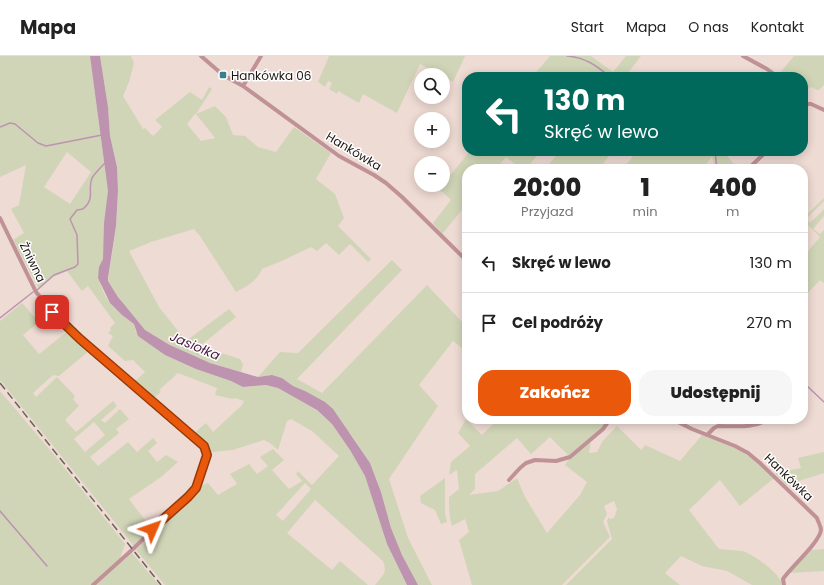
<!DOCTYPE html>
<html lang="pl">
<head>
<meta charset="utf-8">
<style>
	:root { --surface:#fff; --page:#f6f6f6; --text:#222; --muted:#767676; --line:#e0e0e0; --accent:#ea580c }
	body { margin:0; font-family:Poppins,sans-serif; background:var(--page); color:var(--text); height:100vh; display:flex; flex-direction:column; font-size:15px; white-space:nowrap }
	* { box-sizing:border-box; margin:0 }
	p { font-size:13px; color:var(--muted) }
	.icon { flex:none; width:22px; height:22px; fill:none; stroke:currentColor; stroke-width:2; stroke-linecap:round; stroke-linejoin:round }
	.map { position:relative; flex:1; overflow:hidden }
	.details { position:absolute; left:462px; top:108px; width:346px; height:260px; display:flex; flex-direction:column; background:var(--surface); border-radius:16px; box-shadow:0 2px 10px #0003 }
	.details>* { flex:none }
	.hud { position:absolute; left:462px; top:16px; width:346px; height:84px; border-radius:16px; box-shadow:0 2px 10px #0003; background:#00695c; color:#fff; overflow:hidden }
	.fabs { position:absolute; left:414px; top:12px; display:grid; gap:8px }
	.fabs a { display:grid; place-items:center; width:36px; height:36px; border-radius:50%; background:var(--surface); box-shadow:0 2px 10px #0003; font-size:20px }
	.pin { position:absolute; display:grid; place-items:center; width:34px; height:34px; color:#fff; margin:-17px; border-radius:8px; box-shadow:0 2px 6px #0006 }
	.me { position:absolute; width:44px; margin:-22px; rotate:47deg; stroke-linejoin:round; filter:drop-shadow(0 0 3px #0008) }
	.turn { display:flex; align-items:center; gap:14px; height:84px; padding:0 16px; font-size:18px }
	.turn .icon { width:52px; height:52px; stroke-width:2.5 }
	.turn b { display:block; font-size:28px; line-height:34px }
	.eta { display:flex; justify-content:space-evenly; align-items:center; height:68px; text-align:center }
	.eta b { font-size:24px; font-weight:800; line-height:28px }
	.primary-button { display:flex; gap:8px; margin-top:auto; padding:8px 16px }
	.primary-button a { flex:1; height:46px; border-radius:16px; background:var(--accent); color:#fff; font-size:16px; font-weight:800; line-height:46px; text-align:center }
	.primary-button a+a { background:var(--page); color:var(--text) }
	ul { padding:0; list-style:none }
	li { display:flex; align-items:center; gap:12px; height:60px; padding:0 16px; border-top:1px solid var(--line) }
	li div { flex:1 }
	li b { display:block; font-size:15px }
	li em { font-style:normal }
	header { display:flex; align-items:center; gap:24px; box-sizing:border-box; height:56px; padding:0 20px; background:var(--surface); border-bottom:1px solid var(--line) }
	header strong { font-size:19px }
	nav { display:flex; gap:22px; margin-inline-start:auto; font-size:14px }
	.map>svg:first-child { display:block }
	.green { fill:#d1d5b7; fill-rule:evenodd }
	.water { fill:#bd93b0 }
	.lines { fill:none; stroke-linecap:round; stroke-linejoin:round }
	.stream { stroke:#bd93b0; stroke-width:1.5 }
	.street { stroke:#c09297; stroke-width:4 }
	.rail { stroke:#6d625d; stroke-width:1.5; stroke-dasharray:8 4; stroke-linecap:butt }
	.route-casing { stroke:#983908; stroke-width:10 }
	.route { stroke:#ea580c; stroke-width:7 }
	.poi-dot { fill:#3b7f8f; stroke:#fff; stroke-width:1.5 }
	.labels { text-anchor:middle; dominant-baseline:central; stroke-width:3; stroke-linejoin:round; paint-order:stroke }
	.poi-label { font-size:12px; fill:#1c1613; stroke:#fff; text-anchor:start }
	.street-label { font-size:12px; fill:#1c1613; stroke:#fff }
	.water-label { font-size:13px; font-style:italic; fill:#4b173f; stroke:#fff }
</style>
</head>
<body>
<header>
<strong>Mapa</strong>
<nav><a>Start</a><a>Mapa</a><a>O nas</a><a>Kontakt</a></nav>
</header>
<div class="map">
<svg width="824" height="529" viewBox="0 0 824 529">
	<rect width="100%" height="100%" fill="#eedbd3"/>
	<path class="green" d="M0,0h90l18,135 -5,68c-9,21 1,41 18,55 4,4 9,6 13,10l2,8 29,23 31,14 35,12 12,6 23,-2 12,3 39,22 15,14 18,26 15,26 22,68 20,41h-32c7,-9 13,-12 8,-24l-68,-61 -28,33 45,37 8,-9 28,24h-203l-29,-35c20,-21 42,-39 61,-60l1,-3 10,-4 10,12 19,-11 -7,-10 19,-10 8,10 11,-8 -8,-9 13,-8 11,11 -12,10 17,19 13,-8 -6,-7 2,-3 14,14 27,-29 -27,-25 -21,-12 -4,2 -9,29 -8,-7 -6,-3 -31,10 -22,2 -19,-17 14,-12 7,9 29,-27 2,-4 -9,-3 -2,1 -18,-4 2,-7 -39,-15 -19,17 2,2 -9,7 -19,-16 12,-11 -12,-12 -8,1 -17,-15 5,-10 -5,-3 3,-3 -1,-2 5,-5 -27,-37 -6,5 -15,-20 -14,6 -14,12 -26,-49 11,-7 -13,-24 8,-4 7,-40 -26,12zM67,96l24,20 -21,32 -26,-17zM305,427l6,6 -28,32 -7,-6z
		M100,0h31l3,7 -5,19 -6,14 20,33 2,-1 8,8 9,-9 -7,-7 35,-28 12,8 7,-13 3,2 -16,25 19,-8 11,11 7,18 12,1 13,11 18,5 18,-25 37,26 -15,26 19,15 9,24 -6,8 33,33 -3,3 -18,-18 -11,11 -13,-12 -9,8 -6,-4 -27,13 -22,9c-5,12 -15,17 -26,23l-36,-56 -6,-7 -43,13 -22,9 30,56 27,34 43,-32 7,8 -36,29 40,13 3,5 -2,8 -31,-9 -25,-10 -40,-23 -22,-26 -15,-23 8,-55 2,-36 -1,-23 -7,-31 -2,-29zM195,58h1l19,24 -14,3 -14,-17z
		M329,0h136l-12,26 -10,-6v-1h-3l-20,-11 -23,49 -34,-19 -4,9 -21,-12 -1,3 -8,-5 3,-6 -4,-2 -3,6 -7,-5z
		M550,0h41l22,16 13,-16h15l-16,21h-22l-2,-1 -2,1h-67z
		M794,0h30v29l-5,5h-2l-6,-3 -5,3h-3v-13h-20l-4,-3z
		M470,95h71l-15,18h-5l-15,-12 -10,12h-29v35l-25,30 -9,-11 18,-23 -12,-11z
		M560,95h53l-14,18h-54z
		M637,95h86l15,18h-23l-3,-13 -9,13h-80z
		M824,142v3l-18,18 4,4 14,-14v7l-11,13 7,5 4,-4v53l-4,-3 -17,18v-41l17,-20 -17,-17v-2z
		M392,204l10,10 -105,109 25,14 105,-108 37,39 3,-2v30l-14,-11 -34,44 19,21 -49,73 19,59 24,47h-14l-1,-1 -15,-29 -11,-27 -10,-36 -11,-29 -18,-27 -27,-33 -20,-12 -12,-5 -11,-8 -10,-3 -14,2 22,-25 18,1z
		M22,247l17,19 -16,13 16,19 29,-23 22,19 -31,26 -6,-1 -20,18 3,4 21,-20 18,19 -2,3 6,7 -14,14 11,12 37,-31 4,5 -16,14 4,3 15,-14 9,10 -13,10 3,4 -29,24 8,9 30,-24 9,10 16,-14 4,5 -9,8 9,11 9,-7 12,7 -17,15 -32,22 22,29 -17,18 -134,-166v-59zM94,366l11,13 -20,17 -11,-13z
		M0,335l55,65 70,88 -5,14 -29,27h-91z
		M466,363l16,16 16,-16h110l-6,9 -33,28 -19,-19 -19,17 -14,-16 -42,36v15l-6,6 29,-4 19,-13 8,19 22,36 33,-38 7,-13 -22,-17 4,-6 22,-17 -2,11 8,-1 5,-10 15,-16 24,24 4,-5 35,16 22,-26 31,12 12,7 10,7 19,17 -34,28 -20,-26 -31,30 30,39c7,1 15,1 23,2 10,2 40,24 40,34h-30l-25,-14 -25,-5 -21,-10 -16,17 15,12h-114l46,-46 -5,-18 2,-4 1,2 4,-1 3,-9 -3,-8 -10,5 3,8 -4,8 7,15 -48,48h-90l-13,-45 10,-8 -4,-13 -13,7c-3,-9 -3,-19 -3,-29l10,-8 -2,-19 -8,5 2,-13 19,-16 -12,-13z
		M824,396v21l-38,12 -11,-12 26,-5 -3,-10z
		M445,422v35l2,9 -6,2 -6,-14 -14,-7 -1,-7z
		M824,493v22l-35,2 22,-23z
		M132,497l27,32h-64z"/>
	<path class="water" d="M90,0h10l8,51 2,29 7,31 1,23 -2,36 -8,52v3l10,16 27,33 25,15 40,18 48,14 14,-2 10,3 11,8 12,5 20,11 8,7 37,54 11,29 10,36 11,27 16,30h-11l-20,-41 -22,-68 -15,-26 -18,-26 -15,-14 -39,-22 -12,-3 -23,2 -12,-6 -35,-12 -31,-14 -27,-19 -4,-12 -12,-9 -12,-12 -12,-25 1,-11 4,-8 1,-36 4,-32z"/>
	<g class="lines">
		<path class="stream" d="M567,0c18,1 30,10 43,21
			M0,71l10,-4 5,1 23,19 8,3 56,-11
			M715,95l2,18
			M37,234l17,-15 21,-8 3,-3 -1,-29 -7,-16 7,-9 6,-1c13,-11 4,-19 9,-31 3,-5 9,-11 13,-15
			M0,262l33,-26
			M806,329l18,17
			M0,455l47,55"/>
		<path class="street" d="M201,0l22,19 20,11 96,70 35,19 12,8 16,14 65,64
			M743,0l24,13 11,8
			M243,30l18,-30
			M803,40c5,6 4,11 0,16
			M807,48h4l13,6
			M748,113l19,-18
			M0,162l36,74 23,27 145,127 3,9 -11,33 -63,61 -40,36
			M672,363l20,10 43,17 13,7 12,10 57,55c1,4 4,8 4,12 -2,13 -29,36 -38,49l1,6
			M707,379l7,-7 4,-2c16,0 37,3 50,-7
			M509,424l11,-12 6,-5 9,-3 21,1 14,-4 33,-28 7,-10"/>
		<path class="rail" d="M0,327l161,202"/>
	</g>
	<g class="lines">
		<g class="route-casing">
			<path id="route" d="M52,256l28,27 124,107 3,9 -11,33 -8,9 -36,32"/>
		</g>
		<use href="#route" class="route"/>
	</g>
	<rect class="poi-dot" x="219" y="15" width="8" height="8" rx="2"/>
	<g class="labels">
		<g class="poi-label">
			<text x="231" y="19">Hankówka 06</text>
		</g>
		<g class="street-label">
			<text transform="translate(354 95) rotate(31)">Hankówka</text>
			<text transform="translate(33 206) rotate(64)">Żniwna</text>
			<text transform="translate(789 421) rotate(44)">Hankówka</text>
		</g>
		<g class="water-label">
			<text transform="translate(195 290) rotate(23)">Jasiołka</text>
		</g>
	</g>
</svg>
<div class="fabs">
<a><svg class="icon" aria-label="search" viewBox="0 0 24 24"><circle cx="10" cy="10" r="6"/><path d="M15 15l6 6"/></svg></a>
<a>+</a>
<a>−</a>
</div>
<div class="pin" style="left:52px;top:256px;background:#d93025"><svg class="icon" aria-label="arrive" viewBox="0 0 24 24"><path d="M6 21V4h12l-3 4 3 4H6"/></svg></div>
<svg class="me" style="left:152px;top:473px" viewBox="-20 -20 40 40"><path d="M0-17L14 15 0 8-14 15z" fill="#ea580c" stroke="#fff" stroke-width="4"/></svg>
<div class="hud">
<div class="turn"><svg class="icon" aria-label="left" viewBox="0 0 24 24"><path d="M17 20v-9H6M10 6l-5 5 5 5"/></svg><div><b>130 m</b>Skręć w lewo</div></div>
</div>
<section class="details">
<div class="eta">
<div><b>20:00</b><p>Przyjazd</p></div>
<div><b>1</b><p>min</p></div>
<div><b>400</b><p>m</p></div>
</div>
<ul>
<li><svg class="icon" aria-label="left" viewBox="0 0 24 24"><path d="M17 20v-9H6M10 6l-5 5 5 5"/></svg><div><b>Skręć w lewo</b></div><em>130 m</em></li>
<li><svg class="icon" aria-label="arrive" viewBox="0 0 24 24"><path d="M6 21V4h12l-3 4 3 4H6"/></svg><div><b>Cel podróży</b></div><em>270 m</em></li>
</ul>
<div class="primary-button"><a>Zakończ</a><a>Udostępnij</a></div>
</section>
</div>
</body>
</html>
